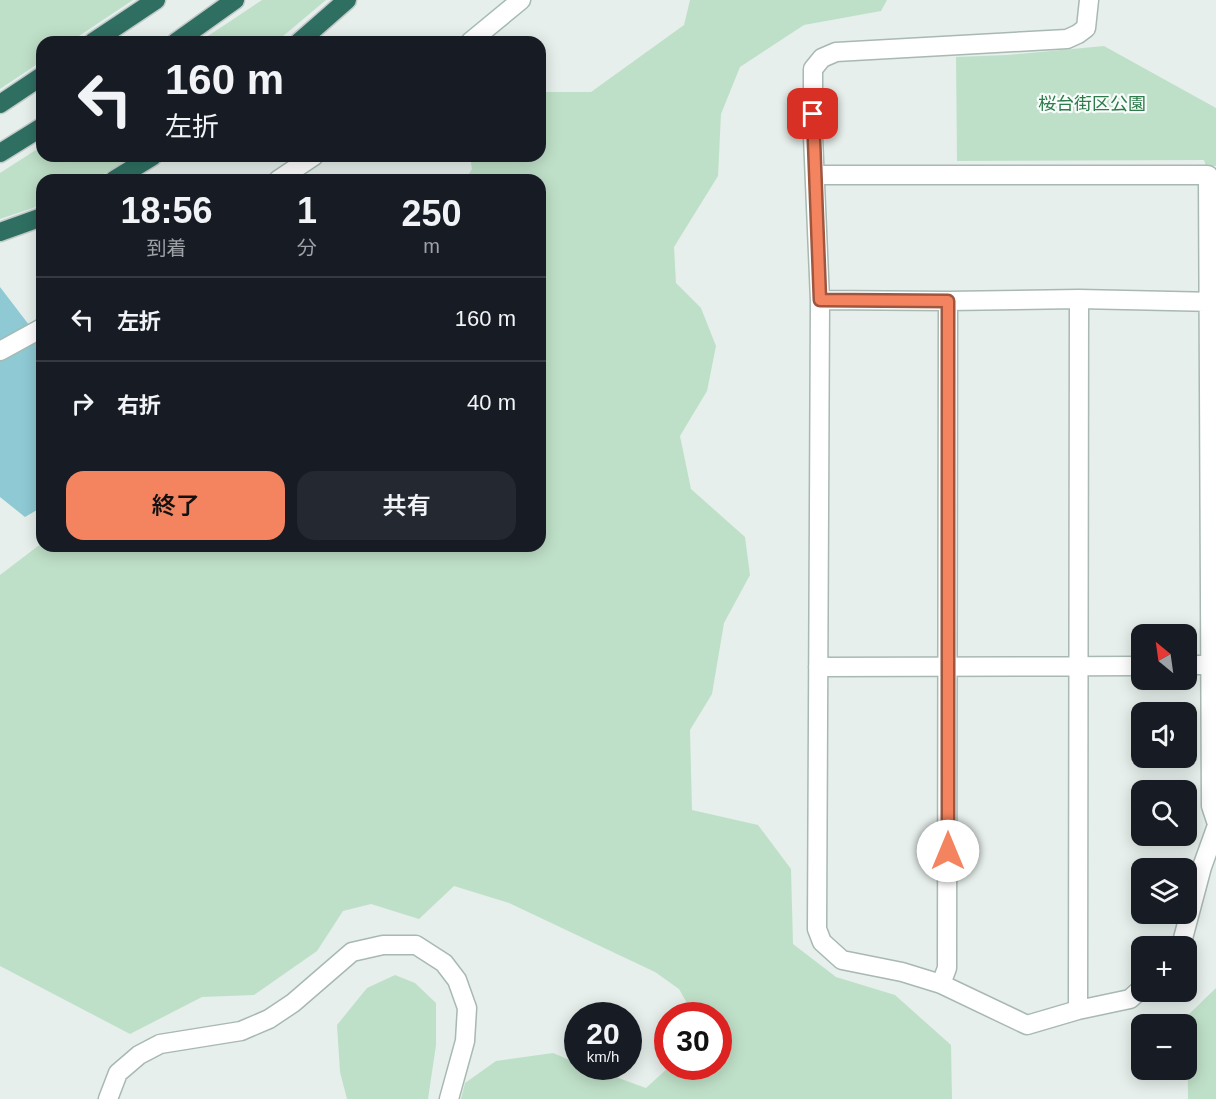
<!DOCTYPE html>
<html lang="ja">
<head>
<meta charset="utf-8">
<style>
	:root { --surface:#171b24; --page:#242831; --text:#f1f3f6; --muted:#9ea1a6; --line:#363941; --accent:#f4845f }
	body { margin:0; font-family:Helvetica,"Noto Sans JP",sans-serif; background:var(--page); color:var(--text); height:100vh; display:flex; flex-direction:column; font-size:22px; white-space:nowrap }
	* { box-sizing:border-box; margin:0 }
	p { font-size:20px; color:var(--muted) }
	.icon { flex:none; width:33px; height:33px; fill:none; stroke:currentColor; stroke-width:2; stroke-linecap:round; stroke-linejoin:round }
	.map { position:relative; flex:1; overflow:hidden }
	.panel { position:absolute; left:36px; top:174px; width:510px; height:378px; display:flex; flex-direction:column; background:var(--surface); border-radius:18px; box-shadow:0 3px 15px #0003 }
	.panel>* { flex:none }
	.guide { position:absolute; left:36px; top:36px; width:510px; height:126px; border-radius:18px; box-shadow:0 3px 15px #0003; background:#171b24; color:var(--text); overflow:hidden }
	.needle { width:39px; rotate:331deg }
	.buttons { position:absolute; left:1131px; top:624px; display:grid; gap:12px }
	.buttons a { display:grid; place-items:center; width:66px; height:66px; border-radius:12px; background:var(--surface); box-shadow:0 3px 15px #0003; font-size:30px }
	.speed { position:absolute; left:564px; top:1002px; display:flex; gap:12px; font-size:30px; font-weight:700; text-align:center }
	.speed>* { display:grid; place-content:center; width:78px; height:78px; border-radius:50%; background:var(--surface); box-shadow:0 3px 15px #0003; line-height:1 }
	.speed small { font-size:15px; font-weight:400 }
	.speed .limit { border:9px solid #d22; background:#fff; color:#111 }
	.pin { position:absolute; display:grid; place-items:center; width:51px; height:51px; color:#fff; margin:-26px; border-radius:12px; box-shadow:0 3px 9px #0006 }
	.me { position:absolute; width:66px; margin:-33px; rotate:0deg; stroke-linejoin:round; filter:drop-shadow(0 0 4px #0008) }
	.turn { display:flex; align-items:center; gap:21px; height:126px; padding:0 30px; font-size:27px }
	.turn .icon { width:78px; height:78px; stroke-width:2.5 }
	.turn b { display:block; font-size:42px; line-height:51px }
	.eta { display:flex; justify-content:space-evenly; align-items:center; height:102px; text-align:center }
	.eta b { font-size:36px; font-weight:600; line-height:42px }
	.action { display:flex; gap:12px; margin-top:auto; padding:12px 30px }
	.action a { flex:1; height:69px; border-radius:18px; background:var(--accent); color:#111; font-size:24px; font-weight:600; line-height:69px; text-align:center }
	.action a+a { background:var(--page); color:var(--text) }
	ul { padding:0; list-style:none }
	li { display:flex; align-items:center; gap:18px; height:84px; padding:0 30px; border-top:2px solid var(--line) }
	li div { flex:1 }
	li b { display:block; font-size:22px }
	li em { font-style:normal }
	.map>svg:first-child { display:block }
	.green { fill:#bfe0c8 }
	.water { fill:#8ec9d4 }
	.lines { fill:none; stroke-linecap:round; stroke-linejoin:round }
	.street-casing { stroke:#a8b8b2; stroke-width:21 }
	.secondary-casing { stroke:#a4bbb3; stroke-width:21 }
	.highway-casing { stroke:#c2cac8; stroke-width:21 }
	.street { stroke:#fff; stroke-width:18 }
	.secondary { stroke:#fff; stroke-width:18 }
	.highway { stroke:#2f6f62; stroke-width:18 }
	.route-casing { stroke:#9f563e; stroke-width:15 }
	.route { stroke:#f4845f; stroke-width:10 }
	.labels { text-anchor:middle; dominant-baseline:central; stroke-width:4.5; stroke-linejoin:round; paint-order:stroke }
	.park-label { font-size:18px; fill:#2d7a4b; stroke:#f7fbf9 }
</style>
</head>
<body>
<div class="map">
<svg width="1216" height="1099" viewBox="0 0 1216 1099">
	<rect width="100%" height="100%" fill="#e6efeb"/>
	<path class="green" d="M0,0h133l-63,42h-28v19l-42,28z
		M262,0h64l-50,42h-77z
		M690,0h197l-6,11 -77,14 -64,42 -19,47 -3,62 -44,71 2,36 25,25 15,38 -9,45 -27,45 11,53 54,48 5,38 -26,48 -12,71 -22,36 2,80 66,15 33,44 2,75 43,33 59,18 56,50 1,54h-491l4,-16 31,-22 57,-8 24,10 1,3 10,1 58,21 23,-21 49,-1v-50l-28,-1 1,-5 -12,-21 -24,-17 -146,-69 -55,-17 -35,33 -48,-15 -28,7 -26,40 -63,44 -52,2 -72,37 -130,-68v-391l42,-32v3h498v-366h-75l7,-11 -2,-13h70v-64h51l93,-67z
		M1104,46l112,62v58h-10l-2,-6 -247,1 -1,-104 51,-2z
		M42,146v10h92l-40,24h-52v25l-42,14v-46z
		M395,975l20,8 21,20v42l-8,54h-81l-7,-27 -3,-47 30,-37z
		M1216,988v111h-28l-1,-83z"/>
	<path class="water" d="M0,287l42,55v165l-17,10 -25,-20z"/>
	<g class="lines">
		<g class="street-casing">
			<path id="street" d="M1089,0l-3,28 -8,6 -11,5 -231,13 -14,6 -9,11v68l7,163 -3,629 5,13 20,18 60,12 39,12 86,41 51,-15 52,-11 12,-11
				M815,175h393l3,631 5,15
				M820,300l128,1 131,-2 137,3
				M1186,665h24
				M818,667l324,-1
				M1181,946l21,-79 14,-39
				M941,984l6,-16 1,-667
				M1078,1010l1,-711
				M108,1099l10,-26 21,-18 21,-11 81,-13 28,-12 24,-16 59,-51 31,-7h33l28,18 13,17 10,28 -2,33 -16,58"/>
		</g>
		<g class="secondary-casing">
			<path id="secondary" d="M470,42l51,-42
				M278,180l36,-24
				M0,351l42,-23"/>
		</g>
		<g class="highway-casing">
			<path id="highway" d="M93,42l63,-42
				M176,42l59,-42
				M299,42l48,-42
				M0,104l42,-28
				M0,153l42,-26
				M114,180l39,-24
				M0,232l42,-15"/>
		</g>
		<use href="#street" class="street"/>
		<use href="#secondary" class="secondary"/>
		<use href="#highway" class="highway"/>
	</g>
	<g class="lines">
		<g class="route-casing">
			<path id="route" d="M813,114l7,186 128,1v550"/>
		</g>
		<use href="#route" class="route"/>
	</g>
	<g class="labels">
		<g class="park-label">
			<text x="1092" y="104">桜台街区公園</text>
		</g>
	</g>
</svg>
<div class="buttons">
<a><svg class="needle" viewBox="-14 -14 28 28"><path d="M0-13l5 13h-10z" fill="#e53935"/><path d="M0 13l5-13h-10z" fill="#9ea1a6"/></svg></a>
<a><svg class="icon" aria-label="sound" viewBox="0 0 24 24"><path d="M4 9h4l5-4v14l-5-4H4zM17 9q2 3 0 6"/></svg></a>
<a><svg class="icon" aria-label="search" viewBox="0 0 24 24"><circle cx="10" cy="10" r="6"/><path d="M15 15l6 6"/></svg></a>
<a><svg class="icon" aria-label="layers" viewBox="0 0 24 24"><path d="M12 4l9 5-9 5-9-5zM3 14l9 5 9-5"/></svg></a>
<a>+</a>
<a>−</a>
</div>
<div class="speed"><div>20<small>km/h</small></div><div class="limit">30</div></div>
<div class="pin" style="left:813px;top:114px;background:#d93025"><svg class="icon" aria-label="arrive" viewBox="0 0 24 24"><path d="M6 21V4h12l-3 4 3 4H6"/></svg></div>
<svg class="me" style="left:948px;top:851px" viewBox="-20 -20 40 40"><circle r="19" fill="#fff"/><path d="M0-13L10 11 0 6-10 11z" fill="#f4845f"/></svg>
<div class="guide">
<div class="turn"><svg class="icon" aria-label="left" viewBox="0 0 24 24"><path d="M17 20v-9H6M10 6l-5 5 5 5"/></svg><div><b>160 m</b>左折</div></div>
</div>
<section class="panel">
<div class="eta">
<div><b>18:56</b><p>到着</p></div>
<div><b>1</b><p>分</p></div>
<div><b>250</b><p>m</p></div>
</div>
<ul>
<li><svg class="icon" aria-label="left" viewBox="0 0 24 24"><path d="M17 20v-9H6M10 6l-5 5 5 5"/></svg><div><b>左折</b></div><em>160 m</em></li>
<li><svg class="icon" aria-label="right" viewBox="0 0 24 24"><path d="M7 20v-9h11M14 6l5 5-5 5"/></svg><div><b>右折</b></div><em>40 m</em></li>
</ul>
<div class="action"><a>終了</a><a>共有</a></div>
</section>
</div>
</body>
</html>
